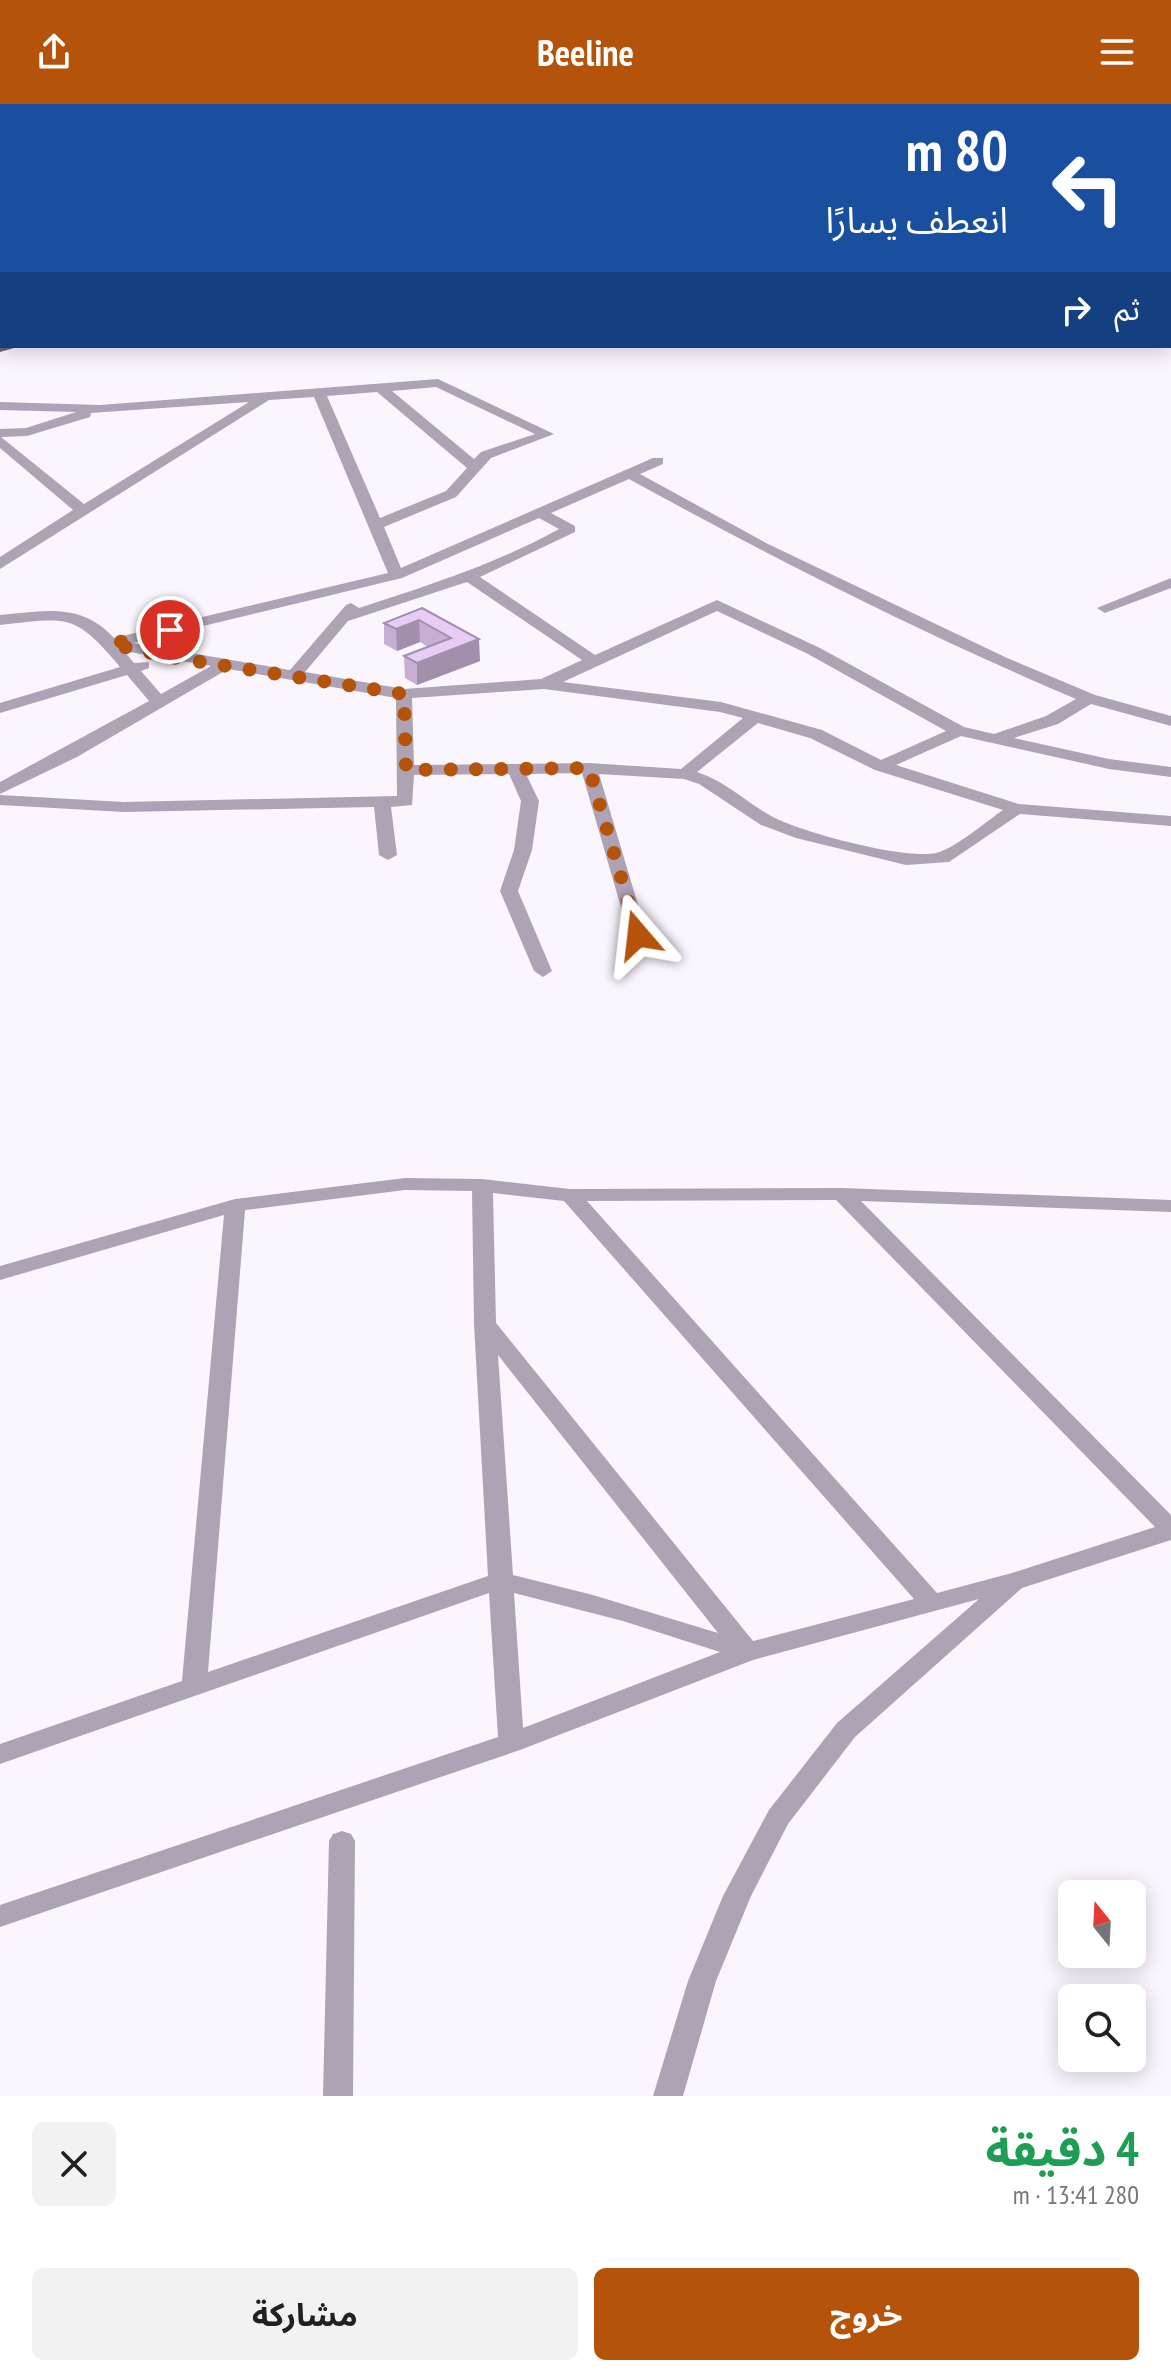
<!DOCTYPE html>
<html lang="ar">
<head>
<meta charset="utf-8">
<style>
	:root { --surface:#fff; --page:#f2f2f2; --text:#202124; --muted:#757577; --accent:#b45309 }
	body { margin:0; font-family:"PT Sans Narrow","Noto Sans Arabic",sans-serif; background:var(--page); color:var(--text); direction:rtl; height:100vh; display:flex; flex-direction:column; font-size:30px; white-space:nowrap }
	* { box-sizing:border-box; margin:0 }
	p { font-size:26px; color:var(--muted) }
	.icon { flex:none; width:44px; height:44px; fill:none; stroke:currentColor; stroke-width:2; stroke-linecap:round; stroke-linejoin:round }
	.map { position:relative; height:1992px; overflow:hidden; direction:ltr }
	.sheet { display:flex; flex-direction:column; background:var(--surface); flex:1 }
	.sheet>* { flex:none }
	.guide { position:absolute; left:0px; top:0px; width:1172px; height:244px; box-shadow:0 4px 20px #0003; direction:rtl; background:#1a4fa0; color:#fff; overflow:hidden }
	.needle { width:52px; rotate:342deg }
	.tools { position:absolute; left:1058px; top:1776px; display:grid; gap:16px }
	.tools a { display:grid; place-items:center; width:88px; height:88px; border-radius:12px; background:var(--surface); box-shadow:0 4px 20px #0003; font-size:40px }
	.pin { position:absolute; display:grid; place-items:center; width:68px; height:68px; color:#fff; margin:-34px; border:4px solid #fff; border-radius:50%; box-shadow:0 2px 8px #0007 }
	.me { position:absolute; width:88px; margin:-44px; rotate:343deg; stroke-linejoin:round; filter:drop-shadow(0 0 6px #0008) }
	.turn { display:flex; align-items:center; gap:28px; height:168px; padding:0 32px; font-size:36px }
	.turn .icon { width:104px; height:104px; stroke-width:2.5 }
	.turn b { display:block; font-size:56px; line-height:68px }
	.then { display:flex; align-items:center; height:76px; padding:0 32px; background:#0003; gap:16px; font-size:30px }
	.round { display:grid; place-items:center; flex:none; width:84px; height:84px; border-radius:12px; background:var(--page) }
	.head { display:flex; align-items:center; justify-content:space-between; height:136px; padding:0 32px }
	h1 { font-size:48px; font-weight:700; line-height:60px; color:#1e9e55 }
	.cta { display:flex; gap:16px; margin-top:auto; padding:16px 32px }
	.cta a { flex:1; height:92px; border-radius:12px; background:var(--accent); color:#fff; font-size:32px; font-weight:700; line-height:92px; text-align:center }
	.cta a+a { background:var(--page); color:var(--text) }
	header { display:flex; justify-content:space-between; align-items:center; height:104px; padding:0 32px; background:var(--accent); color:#fff; font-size:36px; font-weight:700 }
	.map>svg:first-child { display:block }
	.green { fill:#e5d4ee }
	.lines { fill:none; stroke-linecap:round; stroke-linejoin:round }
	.minor { fill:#aea3b5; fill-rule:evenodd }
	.primary { fill:#715d7c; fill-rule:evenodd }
	.wall { fill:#c7afd4 }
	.shaded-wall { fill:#a28fac }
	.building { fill:#e7ccf6; stroke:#a28fac; stroke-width:2 }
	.route { stroke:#b45309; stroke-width:14; stroke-dasharray:0 25.2 }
</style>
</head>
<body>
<header><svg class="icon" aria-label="menu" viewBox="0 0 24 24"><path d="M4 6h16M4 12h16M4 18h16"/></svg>Beeline<svg class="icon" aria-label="share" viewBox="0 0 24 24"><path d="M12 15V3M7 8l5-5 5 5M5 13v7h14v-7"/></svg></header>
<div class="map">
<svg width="1171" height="1992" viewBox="0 0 1171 1992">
	<rect width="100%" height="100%" fill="#fbf6fe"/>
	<path class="green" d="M0,0h765l-763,2 -2,213z"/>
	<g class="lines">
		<path class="minor" d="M438,275l116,55 -63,24 -35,39 -72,30 17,41 252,-110h10v6l-23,10 128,70 237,113 90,38 76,21v10l-80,-22 -33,20 -44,14 95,21 62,8v10l-62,-8 -148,-33 -65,29 123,39 152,12v10l-151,-12 -71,48 -43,3 -110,-27 -35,-13 -62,-41 -15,-5 -85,-5 48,161 -9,6 -9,-6 -47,-162 -56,1 13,27 -7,49 -14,41 34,80 -9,6 -9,-6 -34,-80 14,-41 7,-49 -12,-27 -95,1 -2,30 -21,2 6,48 -9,5 -9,-5 -5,-48 -250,5 -124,-7v-10l124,7 273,-6 -1,-98 -168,-29 -151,88 -77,37v-12l149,-81 -22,-26 -127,38v-10l120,-36c-46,-55 -52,-49 -120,-42v-10c43,-4 82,-13 114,23l274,-65 -74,-176 -45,3 -269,169v-12l73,-47 -73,-62v-19l26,-1 50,-16 -76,-2v-8l100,3zM436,283l99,47 -54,18 -7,7 -82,-68zM377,288l90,76 -21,23 -66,27 -53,-122zM249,298l-165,102 -83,-67 26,-1 63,-19 1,-4zM629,375c145,80 294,155 447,220l-30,17 -52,18 -30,-7 -144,-79 -103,-48 -122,55 -115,-78 95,-45v-6l-24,-13zM539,414l20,11c-63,35 -132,57 -200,79l-8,-5 -5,2 -56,65 -157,-27 269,-65zM467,478l115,78 -41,19 -137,10 -99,-17 43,-51zM717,507l91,43 138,77 -65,29 -59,-30 -101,-28 -158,-20zM124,547l87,15 -50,28 -20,-23 8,-3v-6l-15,1zM544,585l176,23 23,6 -62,51 -92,-6 -175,2 -2,-67zM758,619l52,15 65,32 128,40c-16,11 -49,39 -67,43 -31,7 -136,-21 -165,-37 -25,-14 -46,-35 -74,-44z
			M1171,474v10l-61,23 -5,2 -8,-5z
			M405,1074l77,1 88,10 272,-1 329,12v12l-310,-11 310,314v25l-149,48 -167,149 -67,87 -37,72 -35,85 -33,115h-30l35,-115 35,-85 46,-86 68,-87 142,-124 -226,61 -233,90 -520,177v-22l498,-168 -9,-144 -489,171v-20l182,-63 42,-466 -224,65v-14l235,-67zM405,1086l67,1 2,133 14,252 -280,96 37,-462zM493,1089l71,8 350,398 -161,42 -257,-318zM836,1096l319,327 -143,46 -75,20 -350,-392zM498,1251l220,278 -125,-38 -80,-20zM514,1489l109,28 97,31 -197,76z
			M342,1727l9,3 4,7 -2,255h-30l6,-255 4,-7z"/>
		<path class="primary" d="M2,220v8l-2,1v-8z
			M0,240l2,2h19l-21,6z"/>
	</g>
	<path class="wall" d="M422,504l58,53 -63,24 -12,-7 -1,-22 24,-9 -8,-5 -23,9 -13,-7v-21z"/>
	<path class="shaded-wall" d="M985,0h30l-1,2h-33z
		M419,516l1,22 -23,9 -1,-22z
		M479,535l1,22 -63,24v-22z"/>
	<path class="building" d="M879,0h106l-4,2h-107z
		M422,504l57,31 -62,24 -13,-7 47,-18 -32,-18 -23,9 -12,-6z"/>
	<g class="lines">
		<path class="route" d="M170,526l-59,14 59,13 234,37 2,76 183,-2 49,167"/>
	</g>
</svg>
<div class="tools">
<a><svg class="needle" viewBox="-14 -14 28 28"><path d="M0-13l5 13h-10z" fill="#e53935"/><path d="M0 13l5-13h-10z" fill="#757577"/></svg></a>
<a><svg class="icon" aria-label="search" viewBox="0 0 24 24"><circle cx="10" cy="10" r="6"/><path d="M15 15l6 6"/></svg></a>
</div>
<div class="pin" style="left:170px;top:526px;background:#d93025"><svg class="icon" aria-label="arrive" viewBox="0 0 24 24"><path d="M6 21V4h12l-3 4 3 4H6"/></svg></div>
<svg class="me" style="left:638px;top:831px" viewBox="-20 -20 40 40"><path d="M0-17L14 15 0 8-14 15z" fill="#b45309" stroke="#fff" stroke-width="4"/></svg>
<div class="guide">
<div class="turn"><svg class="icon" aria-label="left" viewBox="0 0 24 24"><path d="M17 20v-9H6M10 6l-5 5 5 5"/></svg><div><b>80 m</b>انعطف يسارًا</div></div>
<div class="then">ثم<svg class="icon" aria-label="right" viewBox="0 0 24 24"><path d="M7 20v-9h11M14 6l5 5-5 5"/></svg></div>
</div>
</div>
<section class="sheet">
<div class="head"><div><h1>4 دقيقة</h1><p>280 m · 13:41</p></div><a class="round"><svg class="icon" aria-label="close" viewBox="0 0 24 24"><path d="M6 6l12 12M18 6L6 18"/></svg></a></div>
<div class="cta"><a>خروج</a><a>مشاركة</a></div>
</section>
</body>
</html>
